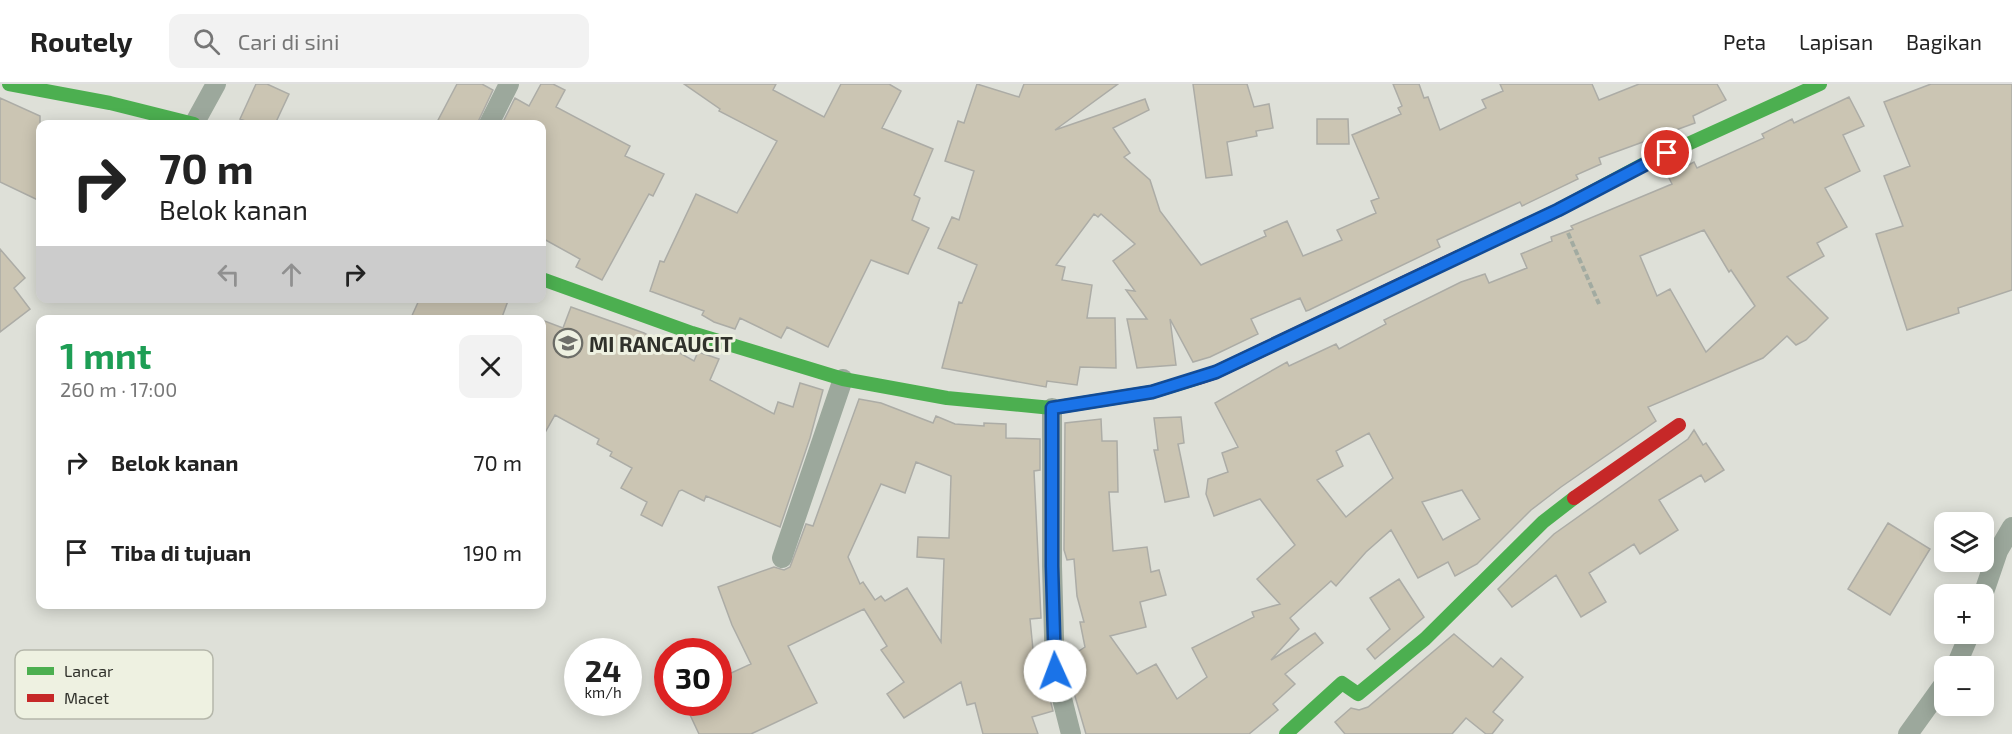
<!DOCTYPE html>
<html lang="id">
<head>
<meta charset="utf-8">
<style>
	:root { --surface:#fff; --page:#f2f2f2; --text:#222; --muted:#767676; --line:#e0e0e0 }
	body { margin:0; font-family:"Exo 2",sans-serif; background:var(--page); color:var(--text); height:100vh; display:flex; flex-direction:column; font-size:22px; white-space:nowrap }
	* { box-sizing:border-box; margin:0 }
	p { font-size:20px; color:var(--muted) }
	.icon { flex:none; width:33px; height:33px; fill:none; stroke:currentColor; stroke-width:2; stroke-linecap:round; stroke-linejoin:round }
	.map { position:relative; flex:1; overflow:hidden }
	.details { position:absolute; left:36px; top:231px; width:510px; height:294px; display:flex; flex-direction:column; background:var(--surface); border-radius:12px; box-shadow:0 3px 15px #0003 }
	.details>* { flex:none }
	.hud { position:absolute; left:36px; top:36px; width:510px; height:183px; border-radius:12px; box-shadow:0 3px 15px #0003; background:#fff; color:var(--text); overflow:hidden }
	.buttons { position:absolute; left:1934px; top:428px; display:grid; gap:12px }
	.buttons a { display:grid; place-items:center; width:60px; height:60px; border-radius:12px; background:var(--surface); box-shadow:0 3px 15px #0003; font-size:30px }
	.speed { position:absolute; left:564px; top:554px; display:flex; gap:12px; font-size:30px; font-weight:700; text-align:center }
	.speed>* { display:grid; place-content:center; width:78px; height:78px; border-radius:50%; background:var(--surface); box-shadow:0 3px 15px #0003; line-height:1 }
	.speed small { font-size:15px; font-weight:400 }
	.speed .limit { border:9px solid #d22; background:#fff; color:#111 }
	.pin { position:absolute; display:grid; place-items:center; width:51px; height:51px; color:#fff; margin:-26px; border:3px solid #fff; border-radius:50%; box-shadow:0 2px 6px #0007 }
	.me { position:absolute; width:66px; margin:-33px; rotate:358deg; stroke-linejoin:round; filter:drop-shadow(0 0 4px #0008) }
	.turn { display:flex; align-items:center; gap:21px; height:126px; padding:0 24px; font-size:27px }
	.turn .icon { width:78px; height:78px; stroke-width:2.5 }
	.turn b { display:block; font-size:42px; line-height:51px }
	.lanes { display:flex; align-items:center; height:57px; padding:0 24px; background:#0003; justify-content:center; gap:30px; direction:ltr }
	.lanes .off { opacity:.35 }
	.round { display:grid; place-items:center; flex:none; width:63px; height:63px; border-radius:12px; background:var(--page) }
	.summary { display:flex; align-items:center; justify-content:space-between; height:102px; padding:0 24px }
	h1 { font-size:36px; font-weight:700; line-height:45px; color:#1e9e55 }
	ul { padding:0; list-style:none }
	li { display:flex; align-items:center; gap:18px; height:90px; padding:0 24px }
	li div { flex:1 }
	li b { display:block; font-size:22px }
	li em { font-style:normal }
	header { display:flex; align-items:center; gap:36px; box-sizing:border-box; height:84px; padding:0 30px; background:var(--surface); border-bottom:2px solid var(--line) }
	header strong { font-size:28px }
	nav { display:flex; gap:33px; margin-inline-start:auto; font-size:21px }
	.search { width:420px; height:54px; background:var(--page); display:flex; align-items:center; gap:15px; box-sizing:border-box; padding:0 21px; border-radius:12px; color:var(--muted); font-size:22px }
	.map>svg:first-child { display:block }
	.building { fill:#cbc5b3; stroke:#acaca6; stroke-width:1.5; fill-rule:evenodd }
	.lines { fill:none; stroke-linecap:round; stroke-linejoin:round }
	.path { stroke:#a2aba1; stroke-width:4; stroke-dasharray:6 3; stroke-linecap:butt }
	.street { stroke:#9ca89c; stroke-width:20 }
	.fast { stroke:#4caf50; stroke-width:14 }
	.jam { stroke:#c62828; stroke-width:14 }
	.route-casing { stroke:#114b97; stroke-width:15 }
	.route { stroke:#1a73e8; stroke-width:10 }
	.labels { text-anchor:middle; dominant-baseline:central; stroke-width:6; stroke-linejoin:round; paint-order:stroke }
	.poi-label { font-size:21px; font-weight:bold; fill:#30312b; stroke:#eef1e1; text-anchor:start }
	.key { fill:#eef1e1; stroke:#b5b7aa; stroke-width:1.5 }
	.key-label { font-size:16px; fill:#30312b }
</style>
</head>
<body>
<header>
<strong>Routely</strong>
<div class="search"><svg class="icon" aria-label="search" viewBox="0 0 24 24"><circle cx="10" cy="10" r="6"/><path d="M15 15l6 6"/></svg>Cari di sini</div>
<nav><a>Peta</a><a>Lapisan</a><a>Bagikan</a></nav>
</header>
<div class="map">
<svg width="2012" height="650" viewBox="0 0 2012 650">
	<rect width="100%" height="100%" fill="#dee0d8"/>
	<path class="building" d="M256,0h11l22,10 -14,30h-22l-13,-5z
		M457,0h25l11,6 -16,34h-41z
		M541,0h12l12,6 -9,17 74,39 -5,10 39,18 -11,22 -4,-2 -47,86 -26,-13 4,-8 -38,-21v-114h-40l13,-26 14,8z
		M684,0h92l-3,6 51,27 17,-33h48l12,7 -19,37 51,21 -19,46 6,3 -8,22 17,8 -21,46 -37,-14 -43,87 -41,-20 -6,11 -41,-20 -5,11 -21,-7 -12,-7 2,-4 -54,-20 10,-30 4,1 32,-68 41,19 40,-72 -58,-30 1,-2z
		M977,0l42,13 5,-13h94l-63,46 90,-31 4,11 -36,18 17,25 -6,4 26,23 10,31 41,54 65,-29 -2,-5 23,-10 16,35 39,-16 -5,-10 39,-17 -5,-12 8,-3 -27,-63 49,-21 -3,-6 4,-2 -9,-22h26l5,14 4,-1 12,33 46,-22 -4,-8 21,-9 -3,-7h92l7,16 40,-16h78l9,16 -33,16 2,7 -96,35 2,6 -25,11 2,4 -56,27 -2,-4 -83,38 3,7 -131,63 -3,1 -6,-13 -49,21 7,15 -48,23 -17,5 -23,-43 6,46 -39,3 -10,-49h20l-21,-29 9,1 -22,-30 22,-17 -34,-30 -3,3 -4,-3 -38,51 9,2 -3,13 30,5 -5,33h28l1,50 -36,-1 -3,18 -30,-4 -1,6 -104,-19 17,-66 3,1 15,-38 -39,-17 14,-31 7,3 15,-49 -29,-10 13,-40 6,2z
		M1193,0h54l7,23 15,-3 4,24 -17,3 1,5 -30,6 5,33 -26,3z
		M1931,0h81v206l-54,18 1,5 -52,17 -31,-96 27,-8 -19,-50 26,-10 -26,-64z
		M1849,13l15,29 -21,9 17,36 -35,17 22,39 -30,16 7,13 -37,21 41,41 -22,22 -10,5 -9,-9 -24,22 -115,49 8,14 -95,66 -30,23 -54,54 -22,12 -7,-14 -30,16 -27,-48 -25,22 -30,34 -5,-5 -41,37 9,11 -28,31 44,-27 8,10 -38,31 10,10 -22,20 5,6 -29,24h-163l-19,-65v-10l18,-12 -5,-25h4l-7,-26 -3,-37 -7,1 -3,-10 1,-127 36,-4 1,22h15l1,51h-9l4,59 34,-4 4,25 8,-2 7,25 -26,7 6,25 -36,9 27,38 19,-10 21,35 30,-22 -15,-29 62,-31 -2,-5 28,-8 -23,-25 38,-34 -35,-46 -46,17 -8,-22 2,-15 20,-7 -6,-19 16,-6 -23,-44 72,-41 2,4 47,-22 3,5 47,-25 -2,-4 77,-38 24,-8 4,9 38,-15 -6,-14 31,-13 -1,-4 22,-8 -2,-3 101,-42 -4,-8 26,-14 3,6 67,-30 -2,-4 30,-15 2,4zM1704,146l25,42 2,-2 24,36 -49,46 -36,-63 -13,7 -17,-40zM1369,349l24,45 -47,39 -29,-37 26,-14 -7,-15zM1462,406l18,29 -37,21 -21,-38z
		M0,14l40,18v85l-40,-19z
		M1317,35h31l1,25h-32z
		M0,165l25,29 -11,10 16,21 -30,23z
		M420,214h89l-8,22h-91z
		M571,223l73,26 50,28 4,-9 21,7 -9,21 64,34 4,-12 15,5 7,-24 23,7 -13,48 -30,89 -74,-31 -2,5 -22,-11 -3,1 -17,35 -21,-11 6,-13 -26,-14 11,-20 -22,-12 2,-4 -15,-8 2,-5 -44,-24 -13,23v-118l21,8z
		M859,315l22,4 52,20 3,-7 19,8 29,2v-3l22,1v14l34,1v31l-6,1 7,147 -11,1 6,61 8,-5 9,36 -21,6 6,17h-55l-8,-31 -8,2 -6,-23 -57,36 -17,-24 17,-12 -23,-32 6,-4 -23,-37 -76,37 29,57 -66,31h-52l-15,-32h34v-23l33,-15 -19,-39 -14,-38 56,-20 10,3 6,-3 16,-43 7,2zM916,378l35,14 -2,62 -31,-1 -1,20 27,2 -3,83 -34,-54 -22,13 -4,-5 -6,4 -12,-18 -3,2 -12,-27 33,-73 24,9z
		M1181,333l3,26 -6,1 11,53 -24,5 -11,-52h4l-4,-32z
		M1694,346l9,15 3,-2 18,27 -19,12 -4,-7 -42,25 19,30 -38,24 -6,-10 -45,29 17,29 -25,15 -25,-42 -44,32 -14,-18 56,-55 134,-95z
		M1888,439l42,26 -40,66 -42,-26z
		M1399,495l25,38 -49,42 -8,-10 23,-20 -20,-31z
		M1454,550l39,33 8,-9 22,19 -30,35 10,8 -11,14h-6l-20,-16 -14,16h-107l-10,-12 16,-14 8,2 9,-3z"/>
	<g class="lines">
		<path class="path" d="M1568,149l31,71"/>
		<path class="street" d="M194,40l22,-40
			M489,40l20,-40
			M1052,324v158l3,105 16,63
			M782,474l61,-179
			M1983,511l15,-44 14,-24
			M1956,582l14,-33
			M1908,650l36,-50"/>
		<path class="fast" d="M9,0l101,19 84,21
			M1458,173l100,-47 88,-47 174,-79
			M542,195l150,54 151,46 104,19 105,10 100,-16 46,-14
			M1286,650l56,-51 16,11 67,-55 118,-117 31,-24"/>
		<path class="jam" d="M1198,294l18,-6 242,-115
			M1574,414l105,-73"/>
	</g>
	<g class="lines">
		<g class="route-casing">
			<path id="route" d="M1055,587l-3,-105v-158l100,-16 64,-20 342,-162 109,-57"/>
		</g>
		<use href="#route" class="route"/>
	</g>
	<defs>
		<g id="school-ring" transform="scale(1.5)"><circle r="9.5" fill="#eef1e1" stroke="#6d6e68" stroke-width="1.5"/><path d="M0-5L7-2L0 1L-7-2ZM-4 1L0 2.5L4 1V4Q0 6-4 4Z" fill="#6d6e68"/></g>
	</defs>
	<g fill-rule="evenodd">
		<use href="#school-ring" x="568" y="259"/>
	</g>
	<g class="labels">
		<g class="poi-label">
			<text x="589" y="259">MI RANCAUCIT</text>
		</g>
	</g>
	<rect x="15" y="566" width="198" height="69" rx="9" class="key"/>
	<rect x="27" y="583" width="27" height="8" fill="#4caf50"/>
	<rect x="27" y="610" width="27" height="8" fill="#c62828"/>
	<g class="key-label">
		<text x="64" y="593">Lancar</text>
		<text x="64" y="620">Macet</text>
	</g>
</svg>
<div class="buttons">
<a><svg class="icon" aria-label="layers" viewBox="0 0 24 24"><path d="M12 4l9 5-9 5-9-5zM3 14l9 5 9-5"/></svg></a>
<a>+</a>
<a>−</a>
</div>
<div class="speed"><div>24<small>km/h</small></div><div class="limit">30</div></div>
<div class="pin" style="left:1667px;top:69px;background:#d93025"><svg class="icon" aria-label="arrive" viewBox="0 0 24 24"><path d="M6 21V4h12l-3 4 3 4H6"/></svg></div>
<svg class="me" style="left:1055px;top:587px" viewBox="-20 -20 40 40"><circle r="19" fill="#fff"/><path d="M0-13L10 11 0 6-10 11z" fill="#1a73e8"/></svg>
<div class="hud">
<div class="turn"><svg class="icon" aria-label="right" viewBox="0 0 24 24"><path d="M7 20v-9h11M14 6l5 5-5 5"/></svg><div><b>70 m</b>Belok kanan</div></div>
<div class="lanes"><svg class="icon off" aria-label="left" viewBox="0 0 24 24"><path d="M17 20v-9H6M10 6l-5 5 5 5"/></svg><svg class="icon off" aria-label="ahead" viewBox="0 0 24 24"><path d="M12 20V5M6 11l6-6 6 6"/></svg><svg class="icon" aria-label="right" viewBox="0 0 24 24"><path d="M7 20v-9h11M14 6l5 5-5 5"/></svg></div>
</div>
<section class="details">
<div class="summary"><div><h1>1 mnt</h1><p>260 m · 17:00</p></div><a class="round"><svg class="icon" aria-label="close" viewBox="0 0 24 24"><path d="M6 6l12 12M18 6L6 18"/></svg></a></div>
<ul>
<li><svg class="icon" aria-label="right" viewBox="0 0 24 24"><path d="M7 20v-9h11M14 6l5 5-5 5"/></svg><div><b>Belok kanan</b></div><em>70 m</em></li>
<li><svg class="icon" aria-label="arrive" viewBox="0 0 24 24"><path d="M6 21V4h12l-3 4 3 4H6"/></svg><div><b>Tiba di tujuan</b></div><em>190 m</em></li>
</ul>
</section>
</div>
</body>
</html>
